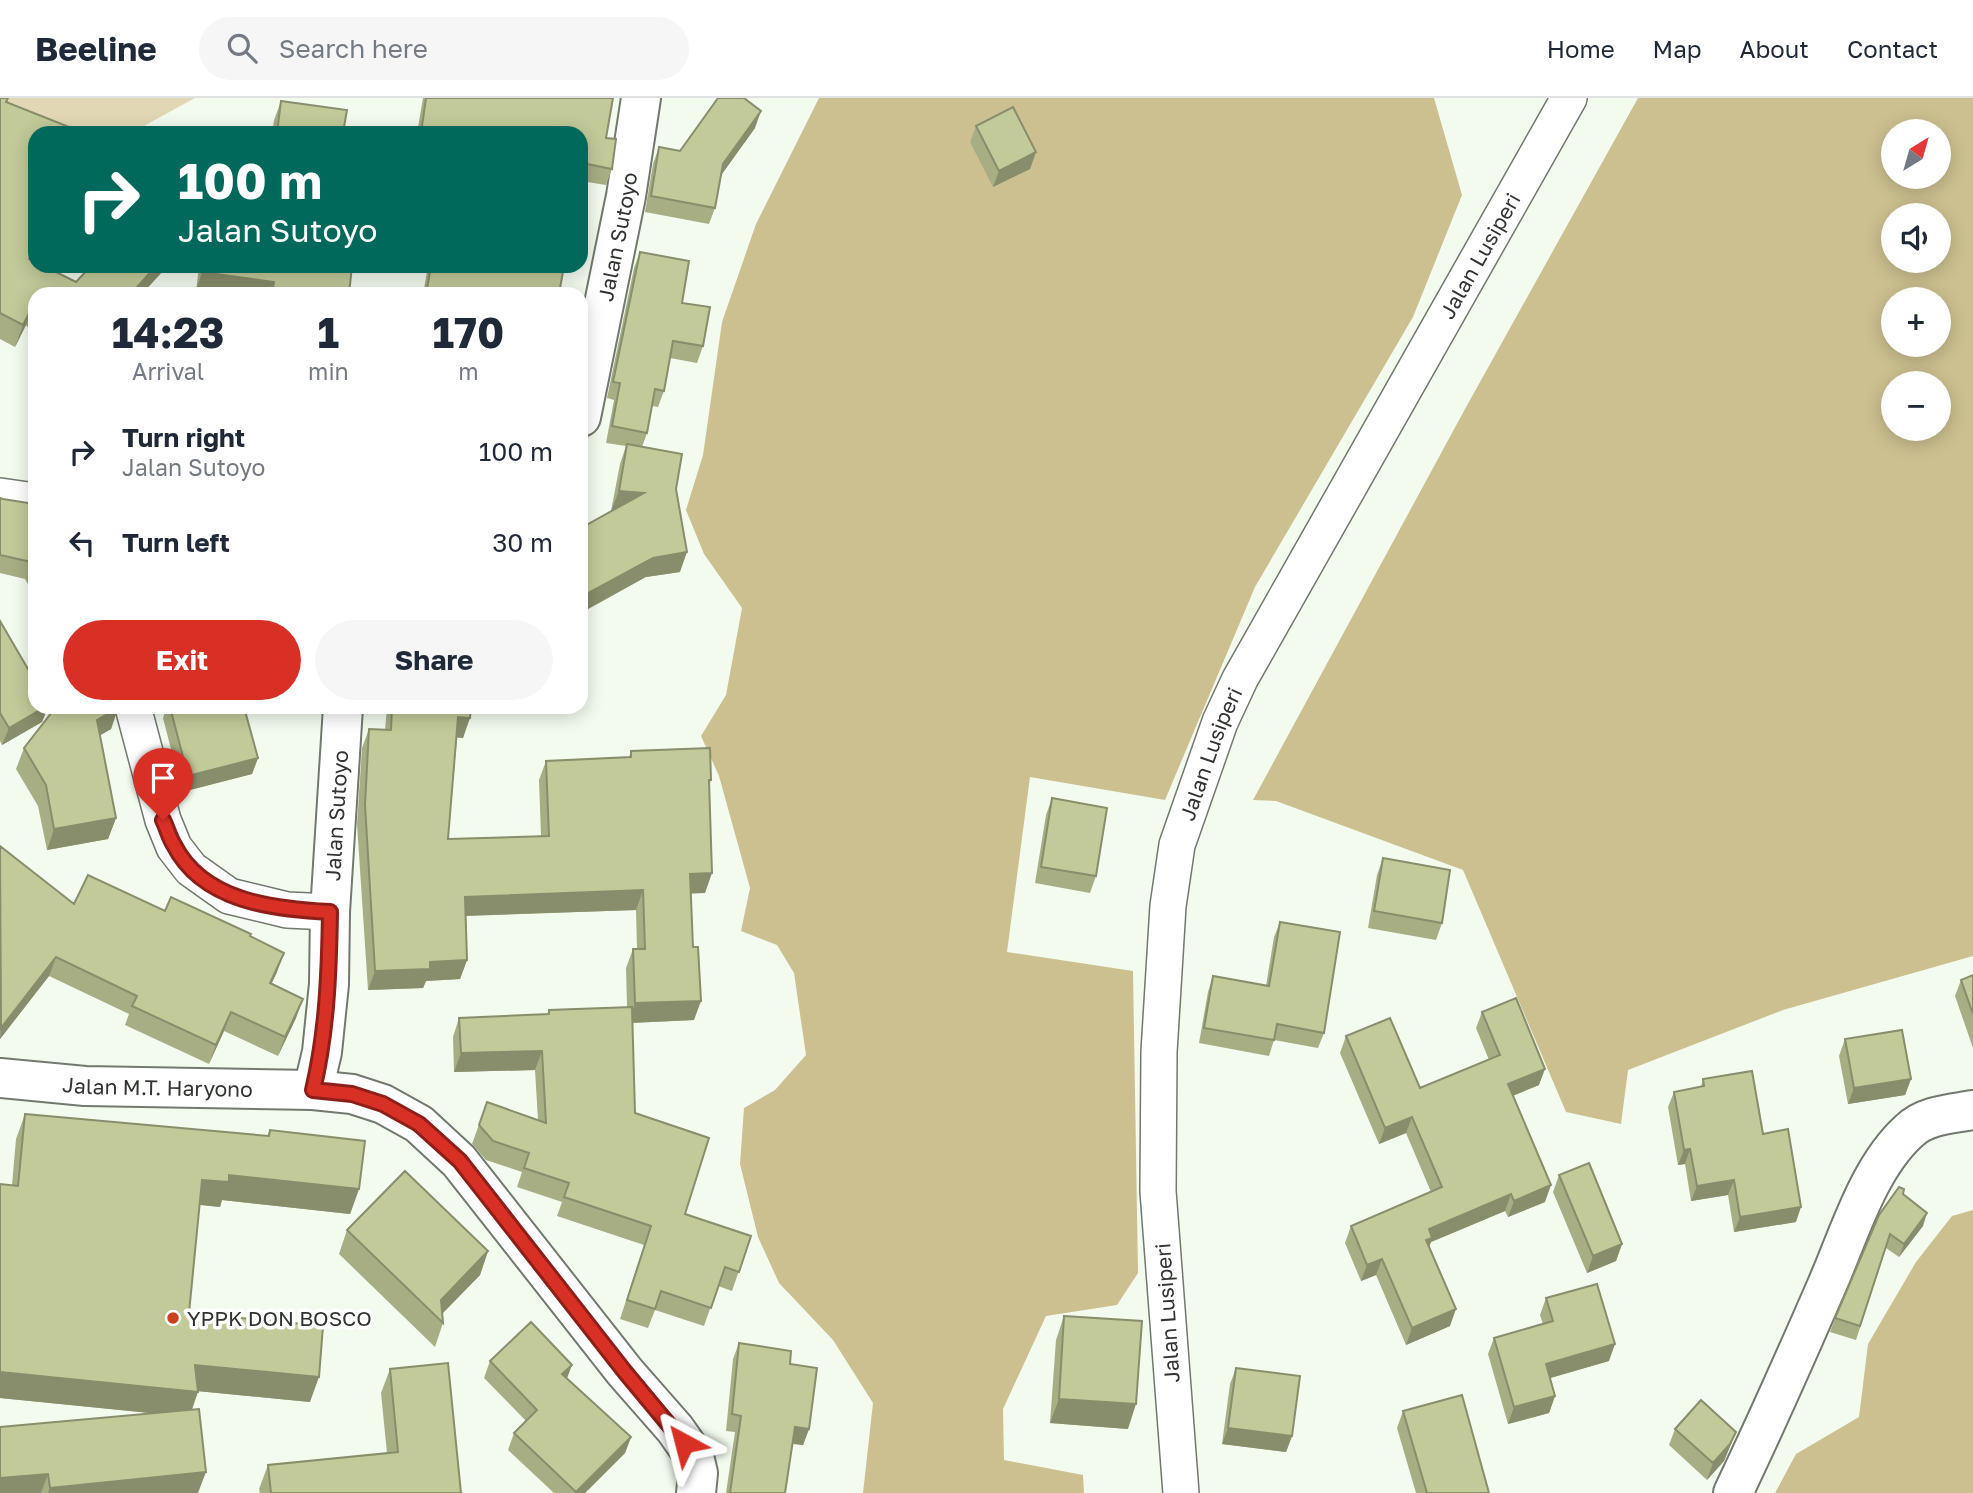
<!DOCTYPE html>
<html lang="en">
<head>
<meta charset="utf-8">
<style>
	:root { --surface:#fff; --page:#f6f6f7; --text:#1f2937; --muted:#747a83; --line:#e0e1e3; --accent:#d93025 }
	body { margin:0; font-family:"Golos Text",sans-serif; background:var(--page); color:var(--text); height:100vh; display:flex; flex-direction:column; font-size:26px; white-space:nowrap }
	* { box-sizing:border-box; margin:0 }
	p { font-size:23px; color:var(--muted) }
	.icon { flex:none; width:38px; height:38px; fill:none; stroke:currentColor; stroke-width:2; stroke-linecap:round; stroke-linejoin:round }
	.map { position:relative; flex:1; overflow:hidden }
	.side { position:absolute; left:28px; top:189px; width:560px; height:427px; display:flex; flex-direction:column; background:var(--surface); border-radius:21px; box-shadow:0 4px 18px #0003 }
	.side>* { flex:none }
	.guide { position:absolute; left:28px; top:28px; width:560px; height:147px; border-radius:21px; box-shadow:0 4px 18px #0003; background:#00695c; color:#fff; overflow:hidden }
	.needle { width:46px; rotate:37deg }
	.tools { position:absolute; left:1881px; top:21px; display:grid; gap:14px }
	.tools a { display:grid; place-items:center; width:70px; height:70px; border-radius:50%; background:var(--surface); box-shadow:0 4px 18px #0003; font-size:35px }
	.pin { position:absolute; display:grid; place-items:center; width:60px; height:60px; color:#fff; margin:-72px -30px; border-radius:50% 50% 50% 0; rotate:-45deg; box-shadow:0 0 7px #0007 }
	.pin .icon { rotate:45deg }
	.me { position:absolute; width:77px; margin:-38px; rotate:322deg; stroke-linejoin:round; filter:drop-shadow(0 0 5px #0008) }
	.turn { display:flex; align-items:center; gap:24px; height:147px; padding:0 35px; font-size:32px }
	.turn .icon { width:91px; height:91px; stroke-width:2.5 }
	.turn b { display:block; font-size:49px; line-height:60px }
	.eta { display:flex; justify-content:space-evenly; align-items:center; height:119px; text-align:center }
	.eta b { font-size:42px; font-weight:700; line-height:49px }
	.button { display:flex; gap:14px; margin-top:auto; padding:14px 35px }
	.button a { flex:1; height:80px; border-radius:42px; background:var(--accent); color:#fff; font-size:28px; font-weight:700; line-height:80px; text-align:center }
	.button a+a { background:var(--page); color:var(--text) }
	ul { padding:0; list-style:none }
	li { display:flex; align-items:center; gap:21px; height:91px; padding:0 35px }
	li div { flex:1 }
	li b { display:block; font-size:26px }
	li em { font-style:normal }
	header { display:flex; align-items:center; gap:42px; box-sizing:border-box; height:98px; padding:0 35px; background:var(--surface); border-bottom:2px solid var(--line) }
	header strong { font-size:33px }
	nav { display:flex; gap:38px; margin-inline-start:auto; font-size:24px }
	.search { width:490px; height:63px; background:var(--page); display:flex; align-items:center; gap:18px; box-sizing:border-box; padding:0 24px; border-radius:38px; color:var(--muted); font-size:26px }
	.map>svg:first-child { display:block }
	.green { fill:#e1d7b4 }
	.forest { fill:#ccc090; fill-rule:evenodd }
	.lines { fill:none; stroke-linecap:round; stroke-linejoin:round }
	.minor-casing { stroke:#72796e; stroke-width:38 }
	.secondary-casing { stroke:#72796e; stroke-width:42 }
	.minor { stroke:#fff; stroke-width:35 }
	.secondary { stroke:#fff; stroke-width:38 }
	.wall { fill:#a7ae84 }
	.shaded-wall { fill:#888d6b }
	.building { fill:#c2ca99; stroke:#888d6b; stroke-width:2 }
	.route-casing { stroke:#8d1f18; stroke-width:18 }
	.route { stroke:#d93025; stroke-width:12 }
	.poi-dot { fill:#cc4220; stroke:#fff; stroke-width:2.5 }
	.labels { text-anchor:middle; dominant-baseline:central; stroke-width:7; stroke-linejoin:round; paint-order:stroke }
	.street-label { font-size:21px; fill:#313530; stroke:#fff }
	.poi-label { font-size:21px; fill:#313530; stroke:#fff; text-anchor:start }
</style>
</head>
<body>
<header>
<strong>Beeline</strong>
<div class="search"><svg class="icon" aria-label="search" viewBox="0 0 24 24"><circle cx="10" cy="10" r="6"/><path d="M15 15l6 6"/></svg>Search here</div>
<nav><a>Home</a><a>Map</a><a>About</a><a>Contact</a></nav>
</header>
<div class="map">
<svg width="1973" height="1395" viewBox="0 0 1973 1395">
	<rect width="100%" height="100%" fill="#f3fbef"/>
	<path class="green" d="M0,0h195l-64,35h-83z"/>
	<path class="forest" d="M819,0h615l28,97 -49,122 -158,270 -90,213 -135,-23 -23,175 126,19 5,302 -21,32 -71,11 -43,93 1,51 79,15 1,18h-221l10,-90 -40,-63 -54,-57 -21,-46 -18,-73 4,-56 31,-18 31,-35 -12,-82 -17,-28 -36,-14 9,-43 -31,-112 -18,-40 25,-41 16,-87 -38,-54 -18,-44 17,-55 19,-133 34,-98z
		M1638,0h335v858l-190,54 -155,60 -7,54 -55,-12 -103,-242 -187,-69 -23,-1 212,-391zM1894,33h45v46h-45zM1894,117h45v46h-45zM1894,201h45v46h-45zM1894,285h45v46h-45z
		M1973,1112v283h-198l21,-39 63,-37 9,-73 48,-82 36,-46z"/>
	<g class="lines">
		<g class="minor-casing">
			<g id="minor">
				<path d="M0,398l35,5"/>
				<path d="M133,609l30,113 11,27 17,22 38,27 58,14 43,2"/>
				<path id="s1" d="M1181,1395l-23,-302 1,-139 9,-146 9,-61 43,-123 20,-43 329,-581"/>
			</g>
		</g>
		<g class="secondary-casing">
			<g id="secondary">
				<path id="s2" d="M581,319l45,-221 15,-98"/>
				<path id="s3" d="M0,980l85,8 228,4 39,4 31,10 36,20 40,37 166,211 50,57 19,27 4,17 -2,20"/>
				<path id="s4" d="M313,992l9,-38 7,-68 1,-72 13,-205"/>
				<path d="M1733,1395c33,-69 64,-139 94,-208 22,-50 41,-117 82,-154 16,-16 42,-17 64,-21"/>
			</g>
		</g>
		<use href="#minor" class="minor"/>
		<use href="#secondary" class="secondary"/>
	</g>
	<path class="wall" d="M0,0l7,4 28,31v117l-4,10 45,22 15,-16h74l-1,4 -129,24v42l-9,-11 -11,22 -15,-8z
		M423,0h190l-7,40 6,31 -6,16 -25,-4v-48h-164z
		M281,3l62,32h-71l2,-13z
		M976,28l60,26 -6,17 -37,18 -23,-45z
		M755,30l-34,47 -6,33 -6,16 -64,-12 8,-48 6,-17 21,4z
		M640,154l42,51 21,43 -6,17 -27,-5 -6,33 -6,16 -6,-1 -5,27 -5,14 34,42 4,83 -34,5 -35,-66 9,-47 6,-18 -20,-3 8,-43 -7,-2 27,-130z
		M199,168h153l-3,28h-130l-23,-3z
		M428,168h136l-5,28h-136z
		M0,400l3,1 32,5v92l-10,-17 -25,-6z
		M0,523l35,86h13l-6,15 -40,23 -2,-4z
		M167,609h77l14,51 -6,16 -70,18 -19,-74z
		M387,609h84l-8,31 -6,-1 -9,102 93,-3 -2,-56 7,-19 83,-4 2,-6 80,29 -2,6 -4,107h-14l3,127 -62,3 3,90 50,101 66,22 -19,55 -14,-5 -14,40 -49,-16 -7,18 -28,-9 24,-74 -87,-29 5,-14 -45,-15 5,-15 -36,-12 -14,-16 15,-42 51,18 -3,-50 -81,2 -1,-35 6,-19 88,-4 2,-4 78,-3 -1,-39 7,-19h4l-1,-39 -170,6 1,44 -7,19 -34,2 -3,7 -55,2 -11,-166 5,-76 7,-19 16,1z
		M118,610l-7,21 -11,6 16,83 -8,21 -61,11 -9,-44 -22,-37 8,-21z
		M1052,700l44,78 -6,17 -55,-10 11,-68z
		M0,748l74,58 91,7 85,25 27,36 -6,12 25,34 -18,38 -54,-25 -15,33 -84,-39 4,-11 -80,-38 -49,63z
		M1383,760l59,65 -6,17 -68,-12 9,-53z
		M1280,824l44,111 -6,15 -44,-8 -5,16 -70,-13 9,-51 5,-16 53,10 8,-49z
		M1973,877v73l-18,-52 6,-16z
		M1482,914l57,73 -26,11 32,106 -37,15 -3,-6 -74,31 -2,5 21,79 -44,19 -30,-70 -15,6 -16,-38 6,-17 80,-34 -25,-59 -27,11 -39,-91 6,-17 74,52 69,-28 -13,-32z
		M1845,941l66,40 -6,16 -57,9 -9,-48z
		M1703,981l60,55 33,88 -62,10 -6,-37 -37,6 -6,-37 -7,1 -10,-58 6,-15 27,-5z
		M25,1016l242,22 3,-6 89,59 -9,25 -128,-14 -2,7 -20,-2 -11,108 121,89 -112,-11 -6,19 6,83h-198l152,-80 -152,-15 12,-213 4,-46z
		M1559,1077l63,69 -6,17 -29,12 -34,-81z
		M1903,1096l20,32 -24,31 -13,-9 -30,92 -26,-8 5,-14z
		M347,1132l141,21 -8,24 -38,39 1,9 -8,24 -96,-93z
		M1546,1200l63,63 -59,17 5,18 -6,17 -41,11 -20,-70 6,-16 49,-14 -3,-9z
		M1064,1218l64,113 -78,-6 6,-83z
		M739,1245l51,21 19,65 -6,16 -11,-1 -7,49h-59l9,-61 -9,-1 7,-72z
		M490,1263l77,17 64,59 -6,16 -40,40h-31l-46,-43 6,-17 12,-12 -42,-43z
		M1236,1270l56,68 -6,16 -64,-8 8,-60z
		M390,1271l71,124h-201l-1,-4 9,-24 119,-12 -6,-60z
		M1403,1313l86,82h-73l-19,-65z
		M1675,1331l61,3 -12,29 -17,19 -38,-35z"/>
	<path class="shaded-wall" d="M761,13l-6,17 -38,53 6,-17z
		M1036,54l-6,17 -37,18 6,-16z
		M35,148v4l-14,30 8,-21z
		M156,168h9l-1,4 -22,24h-11z
		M202,174l72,10 -5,12h-50l-23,-3z
		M273,190l9,1 -2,5h-9z
		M34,206l-8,21 -11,22 8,-22z
		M619,393l25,2 -33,18z
		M687,454l-7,20 -34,5 -65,36v-16l72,-39z
		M45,609h3l-6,15 -40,23 7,-17z
		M118,610l-7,21 -22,13 8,-22z
		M458,619l12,1 -7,20 -12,-1z
		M258,660l-6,16 -70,18 6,-16z
		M116,720l-8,21 -61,11 7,-21z
		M712,775l-7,20 -22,1 7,-20z
		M643,792l-7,20 -178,6 7,-19z
		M284,855l-7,19 -14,30 7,-19z
		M56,859l-7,19 -49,63 1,-11z
		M467,862l-7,19 -34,2 -3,7 -55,2 7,-19 55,-9z
		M303,901l-7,19 -18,38 7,-19z
		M701,903l-7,19 -66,3 7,-20z
		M231,914l-7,19 -15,33 7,-19z
		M542,953l-7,19 -81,2 7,-19z
		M1545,971l-6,16 -37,15 6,-16z
		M1911,981l-6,16 -57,9 6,-16z
		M1412,1019l-6,16 -27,11 6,-16z
		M1690,1051l-5,15 -7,1 6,-15z
		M229,1077l130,14 -9,25 -128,-14 -2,7 -27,-3 9,-24z
		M1734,1082l-6,15 -37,6 6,-15z
		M1551,1087l-6,17 -37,15 6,-16z
		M1511,1096l-6,17 -74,31 -5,12 -6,3 9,-28z
		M1801,1109l-5,15 -62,10 6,-15z
		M1927,1115l-4,13 -24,31 5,-13z
		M1622,1146l-6,17 -29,12 6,-17z
		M488,1153l-8,24 -42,43 3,-18z
		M1382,1161l-6,16 -15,6 6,-16z
		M1456,1211l-6,17 -44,19 6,-17z
		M1615,1246l-6,17 -69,20 6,-17z
		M195,1267l124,12 -9,25 -124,-12z
		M572,1267l-6,16 -4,-7z
		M0,1274l198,20 -9,25 -189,-19z
		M1555,1298l-6,17 -41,11 6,-17z
		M1059,1301l77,5 -8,25 -78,-6z
		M795,1329l14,2 -6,16 -14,-2z
		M1228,1330l64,8 -6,16 -64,-8z
		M1736,1334l-12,29 -17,19 6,-17z
		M631,1339l-6,16 -40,40h-10z
		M206,1374l-8,21h-150l2,-5z
		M48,1376l-7,19h-41v-15z"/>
	<path class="building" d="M0,0h8l-2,4 78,31h-49v113l-6,13 6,3v4h9l32,16 15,-16h65l-25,28h-96v11l-1,-1 -11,21 -23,-12z
		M426,0h187l-7,40 10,1 -4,30 -30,-6 -1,8v-38h-160z
		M718,0h26l17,13 -38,53 -8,44 -64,-12 8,-49 21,4z
		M281,3l66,9 -4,23h-66z
		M1013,9l23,45 -37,19 -23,-45z
		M640,154l49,9 -7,42 28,4 -7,39 -30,-5 -9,50 -9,-2 -8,44 -35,-7 8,-43 -7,-1z
		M203,168h149l-3,28h-68l1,-5 -9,-1 1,-6 -72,-10z
		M431,168h133l-5,28h-133z
		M627,346l55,10 -6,35 11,63 -34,6 -72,39v-69l63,-35 -25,-2z
		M0,400l3,1 32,5v65l-4,-7 -31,-7z
		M0,523l35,60v26h10l-36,21 -9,-15z
		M56,609l62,1 -21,12 19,98 -62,11 -8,-44 -22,-37z
		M170,609h74l14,51 -70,18z
		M392,609h79l-1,11 -12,-1 -10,122 101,-3 -3,-75 85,-4v-6l79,-3 1,32h-2l3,93 -22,1 3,73h5l3,54 -66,2 -2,-54h12l-2,-59 -178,7 2,63 -37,2v7l-55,2 -10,-166 4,-76 22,1z
		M1052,700l55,10 -11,68 -55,-9z
		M0,748l74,58 14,-29 77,36 6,-14 80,37 -1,2 34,17 -14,30 33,16 -18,38 -54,-25 -15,33 -84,-39 5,-10 -81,-39 -55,71z
		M1383,760l67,12 -8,53 -68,-12z
		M1280,824l60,10 -16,101 -47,-9 -3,16 -70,-12 9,-52 56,10z
		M1973,877v39l-12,-34z
		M1516,900l29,71 -37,15 43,101 -37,16 -3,-7 -82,35 3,9 -6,2 30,69 -44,19 -30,-69 -15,6 -16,-39 91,-39 -30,-70 -27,11 -39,-92 44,-18 30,70 80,-33 -18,-43z
		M632,909l3,106 74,25 -24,76 66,22 -12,36 -14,-5 -14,41 -50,-17 -6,18 -28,-9 24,-74 -87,-29 5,-14 -45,-15 5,-15 -36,-12 -14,-16 8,-23 59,21 -4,-72 -81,2 -2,-35 90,-4v-4z
		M1902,932l9,49 -57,9 -9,-49z
		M1752,973l11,63 25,-5 13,78 -61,10 -6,-37 -37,6 -7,-37 -6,1 -10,-58 30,-6 -1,-7z
		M25,1016l244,22 1,-6 95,11 -6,48 -130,-14v7l-27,-2 -13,133 134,13 -4,51 -124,-12 3,27 -198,-20v-188l18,2z
		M1589,1065l33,81 -29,12 -34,-81z
		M405,1073l83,80 -47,49 2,23 -96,-93z
		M1899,1089l5,2 -1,5 24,19 -23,31 -14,-10 -30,92 -25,-8 44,-103z
		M1597,1186l18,60 -69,20 9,32 -41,11 -20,-69 59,-17 -7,-23z
		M1064,1218l78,5 -6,83 -77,-5z
		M531,1224l41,43 -10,9 69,63 -55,55 -62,-59 23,-23 -47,-49z
		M739,1245l52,8 -1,13 27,4 -8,61 -14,-2 -10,66h-55l11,-77 -9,-2z
		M448,1265l13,130h-190l-3,-28 130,-13 -8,-83z
		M1236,1270l64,8 -8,60 -64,-8z
		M1462,1297l27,98h-62l-24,-82z
		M1701,1302l35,32 -6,12 -17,19 -38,-34z
		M199,1311l7,63 -156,16 -2,-14 -48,4v-51z"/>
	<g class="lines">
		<g class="route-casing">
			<path id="route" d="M163,722c4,8 6,17 11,25 29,57 100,64 156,67 -1,61 -3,119 -17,178l39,4 31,10 36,20 41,37 165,211 59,71"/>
		</g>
		<use href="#route" class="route"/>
	</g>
	<circle class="poi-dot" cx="173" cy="1220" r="7"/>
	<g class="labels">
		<g class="street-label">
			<text stroke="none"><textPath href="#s2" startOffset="184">Jalan Sutoyo</textPath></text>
			<text stroke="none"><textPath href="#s1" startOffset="1314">Jalan Lusiperi</textPath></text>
			<text stroke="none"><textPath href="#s1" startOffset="747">Jalan Lusiperi</textPath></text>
			<text stroke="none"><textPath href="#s4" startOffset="276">Jalan Sutoyo</textPath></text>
			<text stroke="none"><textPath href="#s3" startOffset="158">Jalan M.T. Haryono</textPath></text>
			<text transform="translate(1167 1215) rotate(-94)">Jalan Lusiperi</text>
		</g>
		<g class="poi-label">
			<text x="187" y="1220">YPPK DON BOSCO</text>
		</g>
	</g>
</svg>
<div class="tools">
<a><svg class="needle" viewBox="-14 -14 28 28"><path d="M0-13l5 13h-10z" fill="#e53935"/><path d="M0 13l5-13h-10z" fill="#747a83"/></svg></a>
<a><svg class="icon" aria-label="sound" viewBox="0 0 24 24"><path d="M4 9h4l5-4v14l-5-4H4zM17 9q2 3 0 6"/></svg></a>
<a>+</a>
<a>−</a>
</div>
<div class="pin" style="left:163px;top:722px;background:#d93025"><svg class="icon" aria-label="arrive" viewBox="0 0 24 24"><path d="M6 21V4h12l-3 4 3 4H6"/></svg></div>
<svg class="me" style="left:684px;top:1345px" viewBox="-20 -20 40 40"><path d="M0-17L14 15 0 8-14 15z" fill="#d93025" stroke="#fff" stroke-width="4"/></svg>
<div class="guide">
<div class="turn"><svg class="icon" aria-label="right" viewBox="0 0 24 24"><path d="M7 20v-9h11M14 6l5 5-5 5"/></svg><div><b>100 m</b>Jalan Sutoyo</div></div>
</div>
<section class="side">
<div class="eta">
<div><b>14:23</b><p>Arrival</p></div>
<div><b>1</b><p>min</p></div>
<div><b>170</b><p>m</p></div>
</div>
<ul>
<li><svg class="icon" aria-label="right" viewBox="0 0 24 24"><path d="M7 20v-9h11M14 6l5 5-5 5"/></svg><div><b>Turn right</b><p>Jalan Sutoyo</p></div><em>100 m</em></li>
<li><svg class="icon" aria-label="left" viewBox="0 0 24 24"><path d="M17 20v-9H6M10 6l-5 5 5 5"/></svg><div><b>Turn left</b></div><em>30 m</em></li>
</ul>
<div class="button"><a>Exit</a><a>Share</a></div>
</section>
</div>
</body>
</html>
